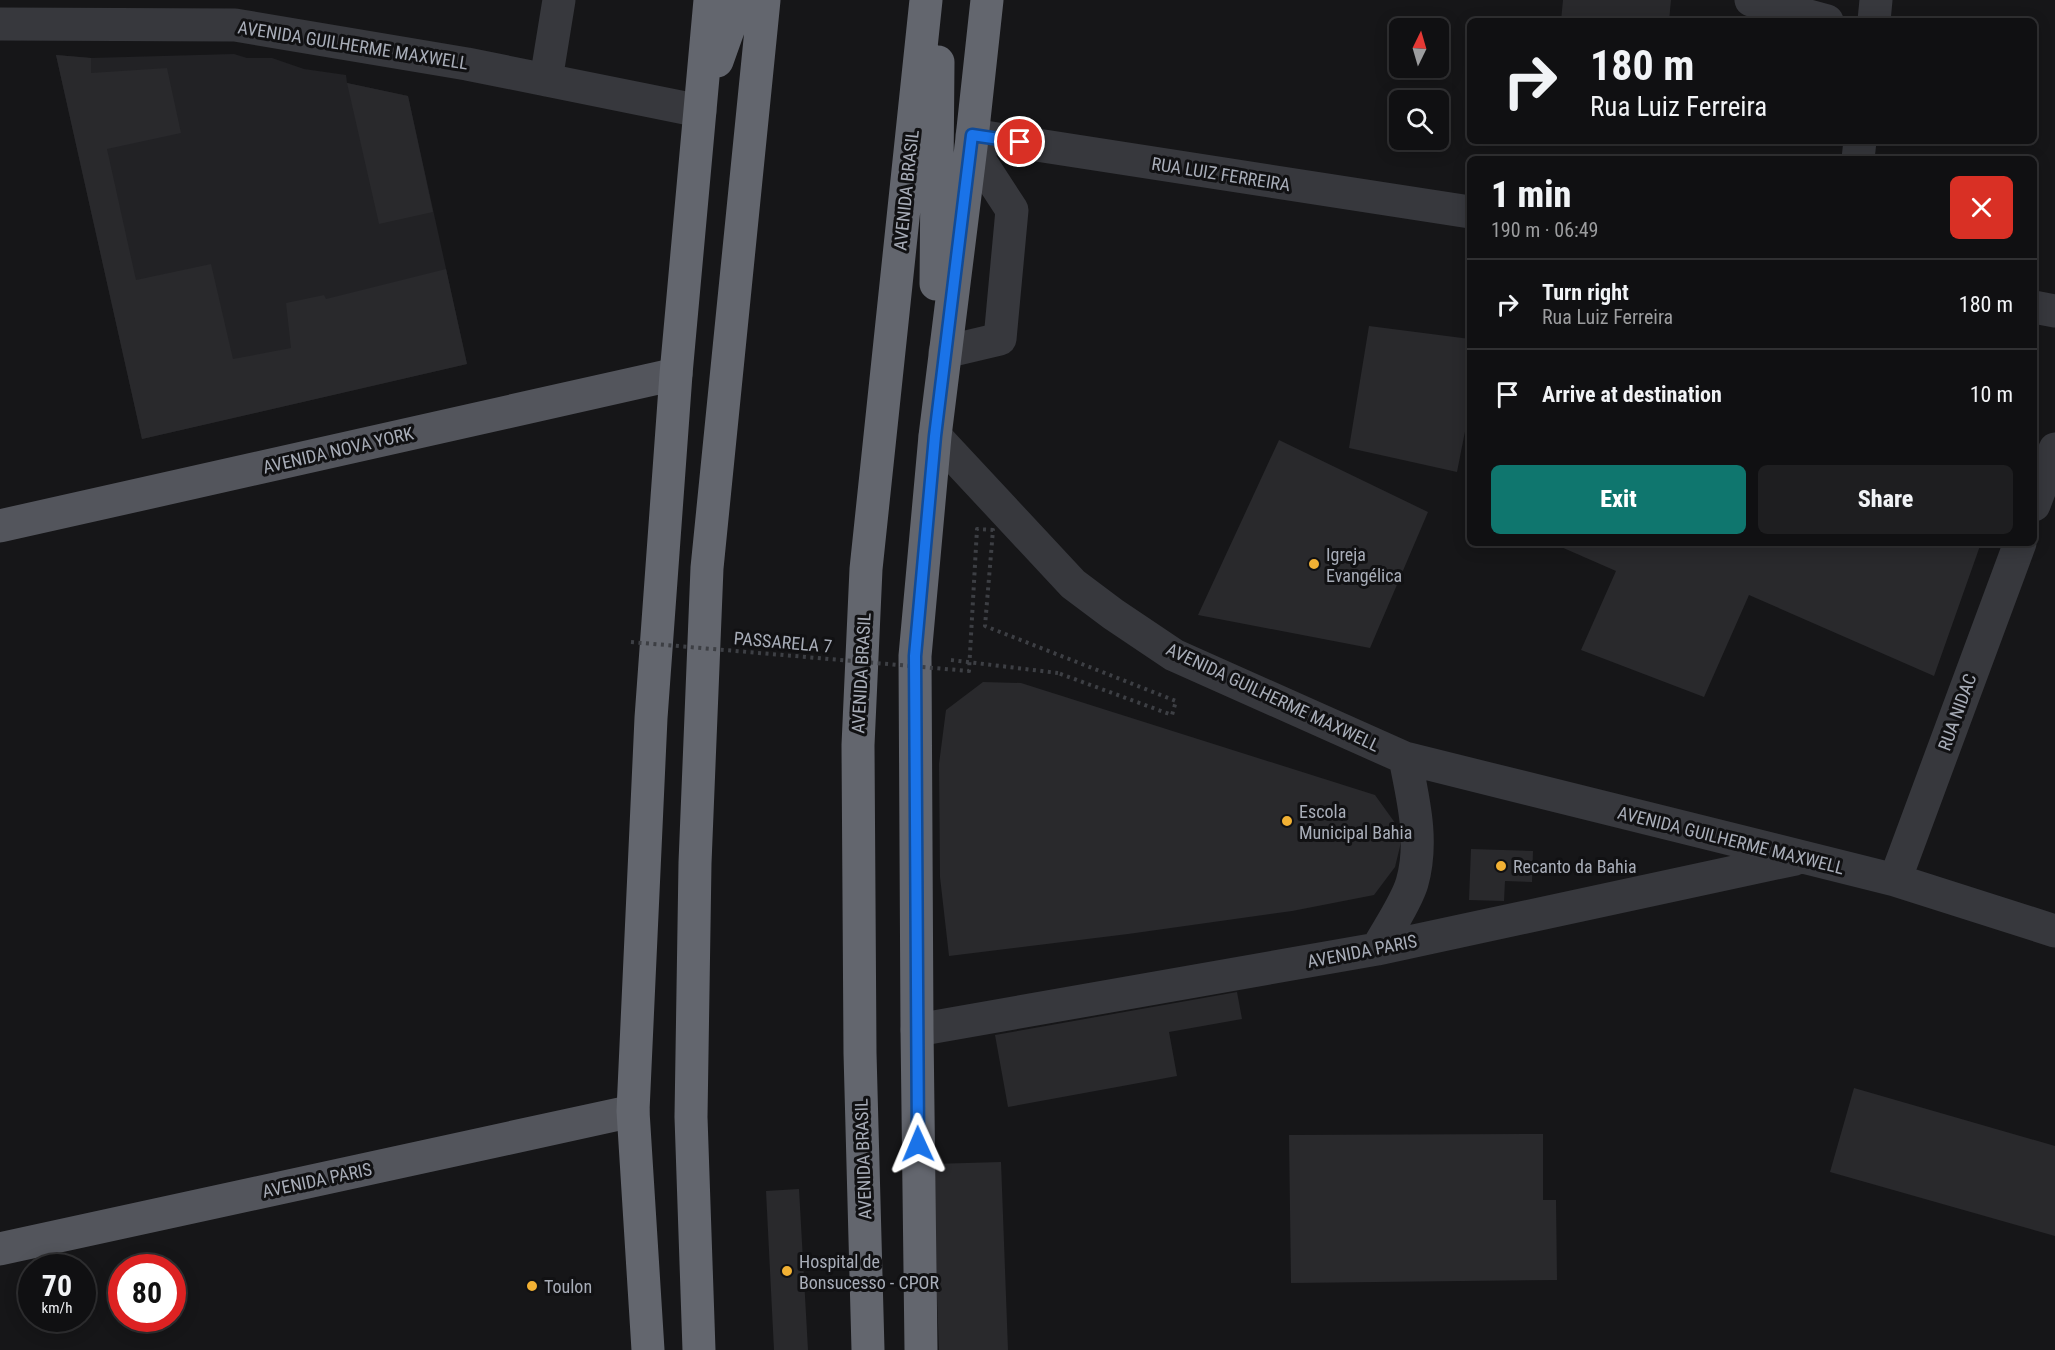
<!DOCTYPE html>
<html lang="en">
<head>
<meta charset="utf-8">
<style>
	:root { --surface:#101012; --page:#1e1e20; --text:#f1f3f6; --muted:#9c9d9f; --line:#303032; --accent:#0f766e }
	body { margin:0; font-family:"Roboto Condensed",sans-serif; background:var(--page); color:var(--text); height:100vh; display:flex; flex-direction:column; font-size:22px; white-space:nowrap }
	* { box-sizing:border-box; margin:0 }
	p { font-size:20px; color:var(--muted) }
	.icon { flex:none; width:33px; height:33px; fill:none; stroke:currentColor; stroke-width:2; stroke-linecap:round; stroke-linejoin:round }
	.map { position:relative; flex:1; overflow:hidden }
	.sheet { position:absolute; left:1467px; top:156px; width:570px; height:390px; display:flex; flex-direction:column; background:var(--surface); border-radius:9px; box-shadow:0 3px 15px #0003,0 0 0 2px var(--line) }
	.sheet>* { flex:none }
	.hud { position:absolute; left:1467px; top:18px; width:570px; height:126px; border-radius:9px; box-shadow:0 3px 15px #0003,0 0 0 2px var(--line); background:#101012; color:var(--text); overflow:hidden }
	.needle { width:39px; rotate:5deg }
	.buttons { position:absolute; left:1389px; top:18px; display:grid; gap:12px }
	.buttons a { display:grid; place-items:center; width:60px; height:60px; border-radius:9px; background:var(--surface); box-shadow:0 3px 15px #0003,0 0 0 2px var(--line); font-size:30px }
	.speed { position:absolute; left:18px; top:1254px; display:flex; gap:12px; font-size:30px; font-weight:700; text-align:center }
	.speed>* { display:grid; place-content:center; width:78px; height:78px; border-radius:50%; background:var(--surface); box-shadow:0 3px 15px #0003,0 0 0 2px var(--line); line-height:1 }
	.speed small { font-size:15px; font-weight:400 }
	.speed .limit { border:9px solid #d22; background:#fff; color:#111 }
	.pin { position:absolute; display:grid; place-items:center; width:51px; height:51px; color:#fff; margin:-26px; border:3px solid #fff; border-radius:50%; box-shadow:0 2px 6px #0007 }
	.me { position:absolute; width:66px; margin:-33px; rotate:359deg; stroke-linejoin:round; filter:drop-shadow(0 0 4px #0008) }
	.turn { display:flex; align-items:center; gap:21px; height:126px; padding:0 24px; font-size:27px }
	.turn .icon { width:78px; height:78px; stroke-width:2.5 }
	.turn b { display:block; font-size:42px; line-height:51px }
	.round { display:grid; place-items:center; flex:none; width:63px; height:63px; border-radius:9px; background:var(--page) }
	.summary { display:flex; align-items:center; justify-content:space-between; height:102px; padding:0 24px }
	h1 { font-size:36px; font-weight:800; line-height:45px }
	.cta { display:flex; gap:12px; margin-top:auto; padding:12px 24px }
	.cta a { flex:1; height:69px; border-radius:9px; background:var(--accent); color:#fff; font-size:24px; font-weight:800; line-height:69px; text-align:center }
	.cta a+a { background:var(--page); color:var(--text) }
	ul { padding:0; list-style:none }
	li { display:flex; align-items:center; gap:18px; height:90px; padding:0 24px; border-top:2px solid var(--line) }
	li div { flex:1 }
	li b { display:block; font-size:22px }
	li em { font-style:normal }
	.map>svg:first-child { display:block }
	.built { fill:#222225 }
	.building { fill:#29292c }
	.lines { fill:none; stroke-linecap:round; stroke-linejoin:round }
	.path { stroke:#3d3f44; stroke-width:4; stroke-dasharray:3 4.5; stroke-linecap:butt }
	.minor { stroke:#37383d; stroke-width:33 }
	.major { stroke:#53555c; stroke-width:33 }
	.highway { stroke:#63666e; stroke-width:33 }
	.path-bridge { stroke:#3d3f44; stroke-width:4; stroke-dasharray:3 4.5; stroke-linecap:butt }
	.route-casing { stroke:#114b97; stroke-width:15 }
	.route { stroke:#1a73e8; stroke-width:10 }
	.poi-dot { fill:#f2b134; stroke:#111113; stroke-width:2 }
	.labels { text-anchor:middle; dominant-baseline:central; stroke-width:6; stroke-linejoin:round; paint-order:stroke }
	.street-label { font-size:18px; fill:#a8adb8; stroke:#111113 }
	.poi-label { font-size:18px; fill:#a8adb8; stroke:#111113; text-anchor:start }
</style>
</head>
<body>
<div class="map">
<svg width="2055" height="1350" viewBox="0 0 2055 1350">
	<rect width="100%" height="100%" fill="#161618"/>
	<path class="built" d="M234,54l13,4h25l32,11 42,6 1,8 61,13 59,268 -325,75 -86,-384 35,3z"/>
	<path class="building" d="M1563,0h108l-2,21h-108z
		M56,55l35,3v15l76,-5 14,65 -74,16 29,131 75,-16 22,95 58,-11 -5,-45 38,-8 2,4 120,-30 21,95 -325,75z
		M347,83l61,13 25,116 -54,12z
		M1369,326l101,13v67l-13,66 -108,-24z
		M1279,440l149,72 -58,136 -172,-33z
		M1552,543h429l-47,133 -185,-81 -45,102 -123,-47 35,-79z
		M983,682l38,1 354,112 28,39 -8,33 -21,28 -82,16 -164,23 -179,22 -9,-79 -1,-113 7,-54z
		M1471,849l62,2 -1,31 -27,-1 -1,20 -35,-1z
		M1237,992l5,27 -73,13 8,44 -169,31 -13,-72z
		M1854,1088l201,58v90l-225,-64z
		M1543,1134v66h13l1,80 -266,3 -2,-148z
		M1001,1162l7,188h-69l-7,-186z
		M799,1189l9,161h-34l-8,-159z"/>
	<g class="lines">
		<path class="path" d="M951,660l107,13"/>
		<path class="minor" d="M1751,0l76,21
			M1874,21l2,-21
			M0,24l235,1 232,39 233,47
			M546,80l13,-80
			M972,135l498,77
			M1858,159l2,-18
			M2034,307l21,4
			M945,352l55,-13 12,-129 -41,-63
			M935,436l138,148 40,30 61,41 231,103 490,122 160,51
			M2034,505l21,-56
			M1895,880l125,-337
			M1377,949c11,-20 29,-46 35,-66 12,-42 1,-84 -7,-125
			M917,1030l460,-81 418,-90"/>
		<path class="major" d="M0,526l676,-152
			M0,1249l633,-138"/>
		<path class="highway" d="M717,61l16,-45 2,-16
			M936,284l2,-222
			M648,1350l-15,-239 18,-393 25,-344 34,-374
			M699,1350l-8,-233 4,-254 12,-295 57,-568
			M868,1350l-8,-297 -2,-308 8,-176 60,-569
			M921,1350l-4,-320 -2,-374 20,-220 36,-289 16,-147"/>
		<path class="path-bridge" d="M631,642l338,29 8,-142 16,1 -8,96 191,75 -4,14 -114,-42"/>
	</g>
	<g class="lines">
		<g class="route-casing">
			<path id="route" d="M918,1144l-3,-488 20,-220 37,-301 48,7"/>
		</g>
		<use href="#route" class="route"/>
	</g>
	<g class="poi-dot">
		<circle cx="1314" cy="564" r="6"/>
		<circle cx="1287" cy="821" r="6"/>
		<circle cx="1501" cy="866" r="6"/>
		<circle cx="787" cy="1271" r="6"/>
		<circle cx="532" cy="1286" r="6"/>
	</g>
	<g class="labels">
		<g class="street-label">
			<text transform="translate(353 45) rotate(9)">AVENIDA GUILHERME MAXWELL</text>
			<text transform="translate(1221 174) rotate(9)">RUA LUIZ FERREIRA</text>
			<text transform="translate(906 190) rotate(-84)">AVENIDA BRASIL</text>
			<text transform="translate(338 450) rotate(-13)">AVENIDA NOVA YORK</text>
			<text transform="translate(783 642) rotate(5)">PASSARELA 7</text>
			<text transform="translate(861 673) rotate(-87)">AVENIDA BRASIL</text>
			<text transform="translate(1273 697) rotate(25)">AVENIDA GUILHERME MAXWELL</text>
			<text transform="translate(1957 712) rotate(-70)">RUA NIDAC</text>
			<text transform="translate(1731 840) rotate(14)">AVENIDA GUILHERME MAXWELL</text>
			<text transform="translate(1362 951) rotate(-11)">AVENIDA PARIS</text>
			<text transform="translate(863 1159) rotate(-92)">AVENIDA BRASIL</text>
			<text transform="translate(317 1180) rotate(-12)">AVENIDA PARIS</text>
		</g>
		<g class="poi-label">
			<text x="1326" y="554">Igreja<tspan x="1326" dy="21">Evangélica</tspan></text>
			<text x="1299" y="811">Escola<tspan x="1299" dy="21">Municipal Bahia</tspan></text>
			<text x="1513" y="866">Recanto da Bahia</text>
			<text x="799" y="1261">Hospital de<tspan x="799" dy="21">Bonsucesso - CPOR</tspan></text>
			<text x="544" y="1286">Toulon</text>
		</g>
	</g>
</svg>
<div class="buttons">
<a><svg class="needle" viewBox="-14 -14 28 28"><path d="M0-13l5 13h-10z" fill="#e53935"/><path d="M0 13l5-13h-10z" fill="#9c9d9f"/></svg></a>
<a><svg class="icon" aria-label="search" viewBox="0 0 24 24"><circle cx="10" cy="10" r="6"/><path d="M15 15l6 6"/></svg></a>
</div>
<div class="speed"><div>70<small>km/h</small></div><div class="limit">80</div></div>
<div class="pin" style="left:1020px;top:142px;background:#d93025"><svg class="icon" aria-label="arrive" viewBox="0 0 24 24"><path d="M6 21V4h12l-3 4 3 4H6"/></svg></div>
<svg class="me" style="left:918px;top:1144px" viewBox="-20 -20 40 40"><path d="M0-17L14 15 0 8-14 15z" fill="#1a73e8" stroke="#fff" stroke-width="4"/></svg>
<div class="hud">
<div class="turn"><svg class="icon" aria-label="right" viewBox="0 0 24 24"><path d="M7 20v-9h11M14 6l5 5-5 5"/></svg><div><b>180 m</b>Rua Luiz Ferreira</div></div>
</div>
<section class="sheet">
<div class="summary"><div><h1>1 min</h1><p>190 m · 06:49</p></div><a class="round" style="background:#d93025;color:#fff"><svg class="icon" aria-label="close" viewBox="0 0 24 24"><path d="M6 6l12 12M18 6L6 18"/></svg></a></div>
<ul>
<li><svg class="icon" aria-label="right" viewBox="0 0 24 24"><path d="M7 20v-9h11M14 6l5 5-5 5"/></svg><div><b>Turn right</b><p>Rua Luiz Ferreira</p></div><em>180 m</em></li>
<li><svg class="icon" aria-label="arrive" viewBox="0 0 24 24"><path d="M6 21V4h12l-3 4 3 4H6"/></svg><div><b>Arrive at destination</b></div><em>10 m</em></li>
</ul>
<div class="cta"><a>Exit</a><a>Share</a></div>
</section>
</div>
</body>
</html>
